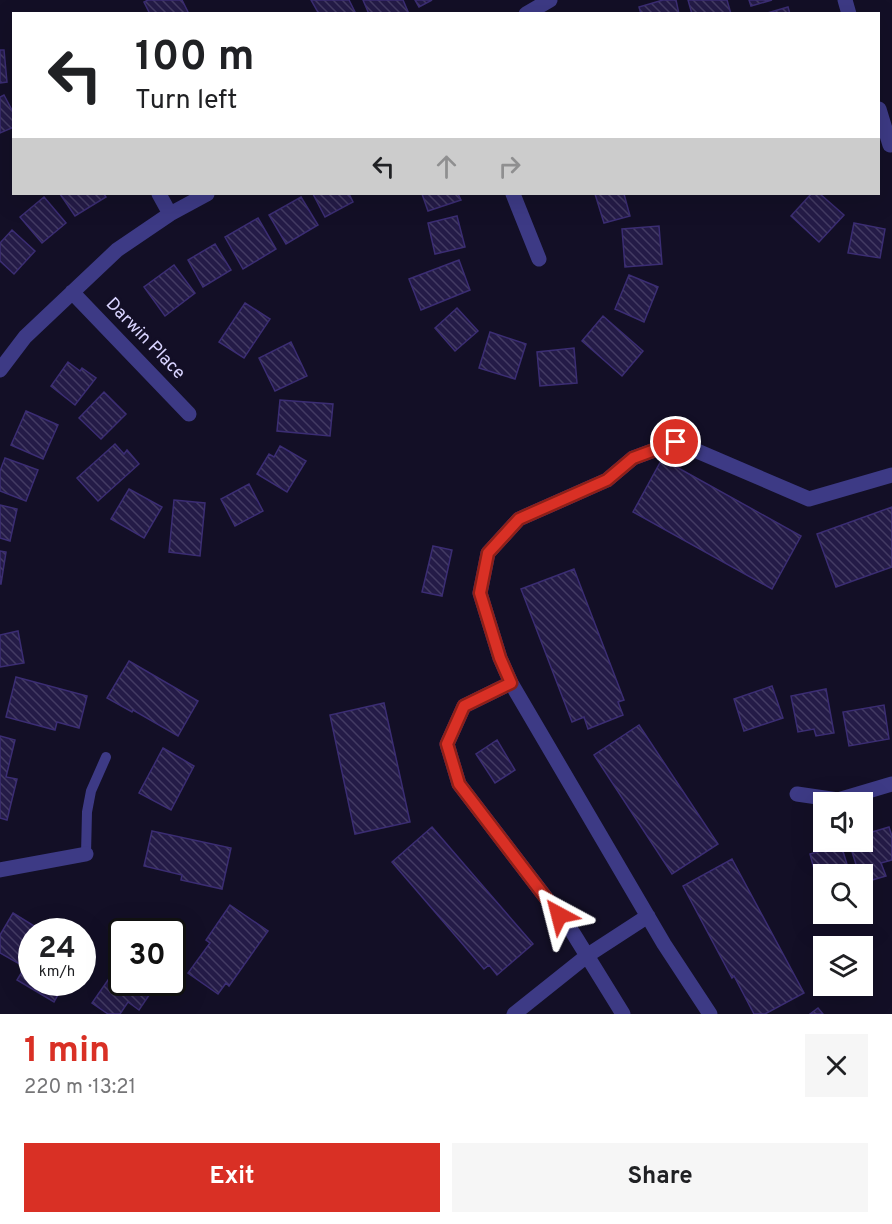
<!DOCTYPE html>
<html lang="en">
<head>
<meta charset="utf-8">
<style>
	:root { --surface:#fff; --page:#f6f6f6; --text:#202124; --muted:#757577; --accent:#d93025 }
	body { margin:0; font-family:Overpass,sans-serif; background:var(--page); color:var(--text); height:100vh; display:flex; flex-direction:column; font-size:22px; white-space:nowrap }
	* { box-sizing:border-box; margin:0 }
	p { font-size:20px; color:var(--muted) }
	.icon { flex:none; width:33px; height:33px; fill:none; stroke:currentColor; stroke-width:2; stroke-linecap:round; stroke-linejoin:round }
	.map { position:relative; height:1014px; overflow:hidden }
	.details { display:flex; flex-direction:column; background:var(--surface); flex:1 }
	.details>* { flex:none }
	.banner { position:absolute; left:12px; top:12px; width:868px; height:183px; border-radius:0px; box-shadow:0 6px 24px #0002; background:#fff; color:var(--text); overflow:hidden }
	.tools { position:absolute; left:813px; top:792px; display:grid; gap:12px }
	.tools a { display:grid; place-items:center; width:60px; height:60px; border-radius:0px; background:var(--surface); box-shadow:0 6px 24px #0002; font-size:30px }
	.speed { position:absolute; left:18px; top:918px; display:flex; gap:12px; font-size:30px; font-weight:700; text-align:center }
	.speed>* { display:grid; place-content:center; width:78px; height:78px; border-radius:50%; background:var(--surface); box-shadow:0 6px 24px #0002; line-height:1 }
	.speed small { font-size:15px; font-weight:400 }
	.speed .limit { border:3px solid #111; border-radius:9px; background:#fff; color:#111 }
	.pin { position:absolute; display:grid; place-items:center; width:51px; height:51px; color:#fff; margin:-26px; border:3px solid #fff; border-radius:50%; box-shadow:0 2px 6px #0007 }
	.me { position:absolute; width:66px; margin:-33px; rotate:322deg; stroke-linejoin:round; filter:drop-shadow(0 0 4px #0008) }
	.turn { display:flex; align-items:center; gap:21px; height:126px; padding:0 24px; font-size:27px }
	.turn .icon { width:78px; height:78px; stroke-width:2.5 }
	.turn b { display:block; font-size:42px; line-height:51px }
	.lanes { display:flex; align-items:center; height:57px; padding:0 24px; background:#0003; justify-content:center; gap:30px; direction:ltr }
	.lanes .off { opacity:.35 }
	.round { display:grid; place-items:center; flex:none; width:63px; height:63px; border-radius:0px; background:var(--page) }
	.summary { display:flex; align-items:center; justify-content:space-between; height:102px; padding:0 24px }
	h1 { font-size:36px; font-weight:700; line-height:45px; color:var(--accent) }
	.button { display:flex; gap:12px; margin-top:auto; padding:12px 24px }
	.button a { flex:1; height:69px; border-radius:0px; background:var(--accent); color:#fff; font-size:24px; font-weight:700; line-height:69px; text-align:center }
	.button a+a { background:var(--page); color:var(--text) }
	.map>svg:first-child { display:block }
	.building { fill:url(#building-back-hatch); stroke:#3b2d73; stroke-width:1.5 }
	.lines { fill:none; stroke-linecap:round; stroke-linejoin:round }
	.service { stroke:#3d3a85; stroke-width:10 }
	.minor { stroke:#3d3a85; stroke-width:15 }
	.route-casing { stroke:#8d1f18; stroke-width:15 }
	.route { stroke:#d93025; stroke-width:10 }
	.labels { text-anchor:middle; dominant-baseline:central; stroke-width:6; stroke-linejoin:round; paint-order:stroke }
	.street-label { font-size:18px; fill:#d9d4ff; stroke:#130f26 }
</style>
</head>
<body>
<div class="map">
<svg width="892" height="1014" viewBox="0 0 892 1014">
	<defs>
		<pattern id="building-back-hatch" width="6" height="6" patternUnits="userSpaceOnUse" patternTransform="scale(1.5)"><rect width="6" height="6" fill="#241b47"/><path d="M-1 5l2 2M0 0l6 6M5-1l2 2" fill="none" stroke="#433b63"/></pattern>
	</defs>
	<rect width="100%" height="100%" fill="#130f26"/>
	<path class="building" d="M148,0h34l7,14h-39l-6,-12z
		M311,0h38l7,14h-37z
		M363,0h40l6,14h-40z
		M415,0h17l-13,7z
		M663,0h13l3,14h-38l-2,-7z
		M688,0h39l4,14h-39z
		M749,0h23l-21,6z
		M788,7l2,7h-26z
		M0,50h4l3,32 -7,1z
		M4,95l10,19v13l-14,6v-36z
		M60,194h44l2,3 -31,19z
		M313,194h36l4,8 -28,15z
		M422,194h36l3,6 -33,11z
		M595,194h29l6,22 -26,7z
		M811,194h9l24,21 -25,27 -28,-26z
		M44,197l22,26 -24,20 -22,-26z
		M301,197l17,28 -32,19 -17,-29z
		M457,216l8,31 -30,7 -7,-31z
		M258,218l18,31 -33,20 -18,-32z
		M854,223l31,6 -5,29 -32,-5z
		M659,226l3,38 -37,3 -3,-38z
		M12,230l23,21 -21,23 -14,-13v-18z
		M215,244l16,26 -28,17 -15,-27z
		M459,260l11,30 -49,20 -12,-31z
		M174,265l21,28 -30,23 -21,-29z
		M629,275l29,12 -14,35 -29,-13z
		M245,303l25,16 -26,39 -25,-16z
		M457,308l21,23 -23,20 -20,-23z
		M603,316l40,35 -21,25 -40,-35z
		M490,332l36,12 -11,35 -36,-11z
		M291,342l16,34 -32,15 -16,-33z
		M574,348l3,35 -37,3 -3,-34z
		M68,362l12,9 2,-3 14,10 -21,27 -24,-19z
		M104,392l22,22 -25,25 -22,-21z
		M280,400l53,4 -3,32 -53,-5z
		M26,411l32,14 -15,34 -32,-14z
		M115,444l9,10 3,-4 12,14 -41,37 -21,-23z
		M280,446l26,15 -19,31 -30,-18 12,-20 5,3z
		M5,458l33,12 -12,31 -26,-10v-20z
		M662,459l139,77 -29,53 -139,-77z
		M249,484l14,27 -28,15 -14,-27z
		M129,489l33,18 -18,31 -33,-19z
		M174,500l31,3 -5,53 -31,-4z
		M0,505l17,4 -7,32 -10,-3z
		M892,507v60l-56,20 -19,-53z
		M433,546l19,4 -10,46 -20,-4z
		M0,551l6,1 -5,32h-1z
		M574,569l50,131 -6,2 5,13 -35,14 -4,-12 -12,5 -51,-133z
		M18,631l6,32 -24,4v-32z
		M129,661l69,40 -20,35 -45,-26 -1,2 -25,-14z
		M16,677l71,19 -8,32 -22,-6 -2,8 -49,-13z
		M772,686l11,32 -39,13 -10,-32z
		M826,689l8,44 -18,3 -2,-7 -16,3 -7,-36z
		M384,703l26,119 -55,12 -25,-119z
		M884,705l5,34 -40,7 -6,-34z
		M639,725l79,119 -46,30 -78,-119z
		M0,736l15,4 -9,37 11,2 -10,41 -7,-2z
		M497,740l18,30 -20,13 -19,-29z
		M163,748l31,18 -23,44 -32,-17z
		M432,827l101,117 -36,31 -8,-10 -5,4 -92,-107z
		M889,827l3,9v24l-11,3 5,13 -24,7v-9h-3l-10,-32h13v-7z
		M152,831l79,17 -9,41 -41,-9 1,-5 -38,-9z
		M841,845l9,29h-26v16l-4,1 -10,-37z
		M732,859l72,134 -39,21h-11l-20,-38 -2,2 -49,-92z
		M230,905l38,26 -39,55 -3,-3 -8,11 -30,-21 22,-30 -4,-3z
		M13,913l26,16 -2,3h-5v50h33l-11,20 -37,-22 8,-13 -25,-14v-18z
		M122,960v22h36l-19,28 -11,-8 -8,12h-12l-16,-11z
		M818,1008l5,6h-13z"/>
	<g class="lines">
		<path class="service" d="M86,854l1,-42 4,-21 15,-34"/>
		<path class="minor" d="M845,0l4,14
			M526,14l24,-14
			M879,109l11,36
			M159,194l11,20
			M513,194l26,65
			M72,292l117,122
			M0,370l25,-33 92,-87 53,-36 37,-20
			M511,683l-47,23 -17,38 12,40 114,149 50,81
			M797,794l41,6 54,-16
			M0,870l86,-16
			M514,1014l74,-59 60,-39
			M710,1014l-46,-70 -153,-261 -11,-25 -20,-65 8,-40 31,-34 88,-39 26,-22 43,-16 133,57 83,-24"/>
	</g>
	<g class="lines">
		<g class="route-casing">
			<path id="route" d="M559,915l-100,-131 -12,-40 17,-38 47,-23 -11,-25 -20,-65 8,-40 31,-34 88,-39 26,-22 43,-16"/>
		</g>
		<use href="#route" class="route"/>
	</g>
	<g class="labels">
		<g class="street-label">
			<text transform="translate(145 339) rotate(46)">Darwin Place</text>
		</g>
	</g>
</svg>
<div class="tools">
<a><svg class="icon" aria-label="sound" viewBox="0 0 24 24"><path d="M4 9h4l5-4v14l-5-4H4zM17 9q2 3 0 6"/></svg></a>
<a><svg class="icon" aria-label="search" viewBox="0 0 24 24"><circle cx="10" cy="10" r="6"/><path d="M15 15l6 6"/></svg></a>
<a><svg class="icon" aria-label="layers" viewBox="0 0 24 24"><path d="M12 4l9 5-9 5-9-5zM3 14l9 5 9-5"/></svg></a>
</div>
<div class="speed"><div>24<small>km/h</small></div><div class="limit">30</div></div>
<div class="pin" style="left:676px;top:442px;background:#d93025"><svg class="icon" aria-label="arrive" viewBox="0 0 24 24"><path d="M6 21V4h12l-3 4 3 4H6"/></svg></div>
<svg class="me" style="left:559px;top:915px" viewBox="-20 -20 40 40"><path d="M0-17L14 15 0 8-14 15z" fill="#d93025" stroke="#fff" stroke-width="4"/></svg>
<div class="banner">
<div class="turn"><svg class="icon" aria-label="left" viewBox="0 0 24 24"><path d="M17 20v-9H6M10 6l-5 5 5 5"/></svg><div><b>100 m</b>Turn left</div></div>
<div class="lanes"><svg class="icon" aria-label="left" viewBox="0 0 24 24"><path d="M17 20v-9H6M10 6l-5 5 5 5"/></svg><svg class="icon off" aria-label="ahead" viewBox="0 0 24 24"><path d="M12 20V5M6 11l6-6 6 6"/></svg><svg class="icon off" aria-label="right" viewBox="0 0 24 24"><path d="M7 20v-9h11M14 6l5 5-5 5"/></svg></div>
</div>
</div>
<section class="details">
<div class="summary"><div><h1>1 min</h1><p>220 m · 13:21</p></div><a class="round"><svg class="icon" aria-label="close" viewBox="0 0 24 24"><path d="M6 6l12 12M18 6L6 18"/></svg></a></div>
<div class="button"><a>Exit</a><a>Share</a></div>
</section>
</body>
</html>
